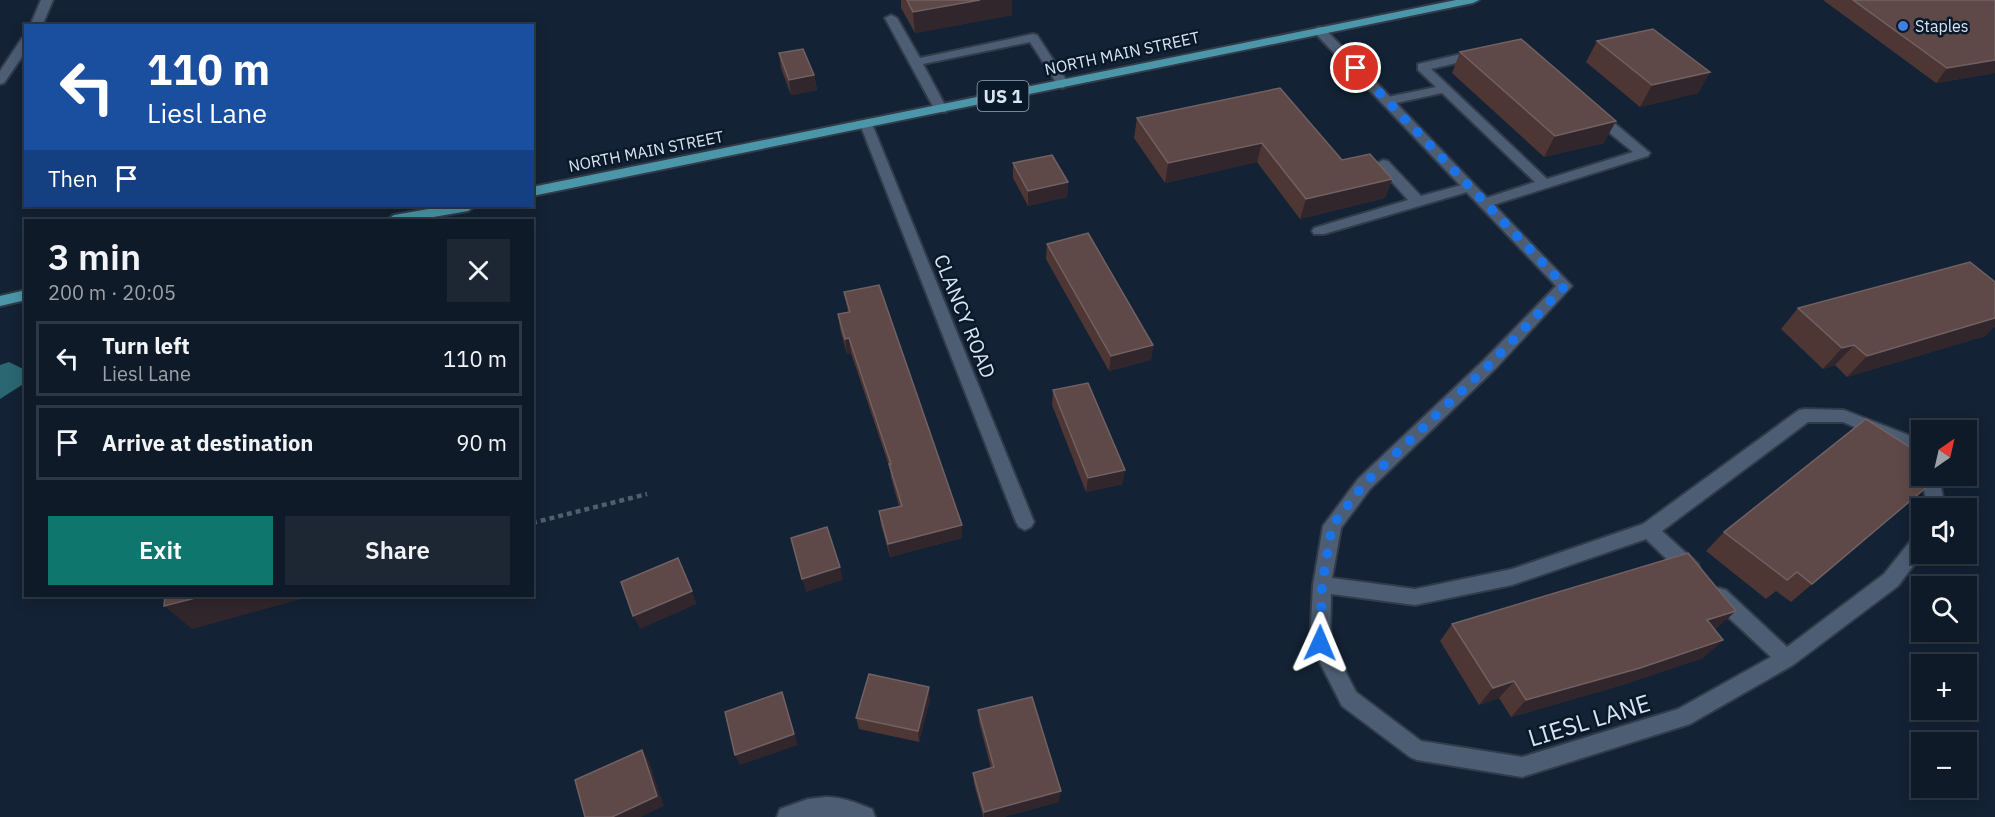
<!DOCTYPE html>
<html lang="en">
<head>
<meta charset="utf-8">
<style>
	:root { --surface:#0e1a27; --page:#1c2733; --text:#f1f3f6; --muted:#9ba1a7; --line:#2e3844; --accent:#0f766e }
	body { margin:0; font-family:"IBM Plex Sans",sans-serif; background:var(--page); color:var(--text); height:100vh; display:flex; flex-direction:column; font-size:22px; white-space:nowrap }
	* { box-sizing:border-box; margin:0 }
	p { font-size:20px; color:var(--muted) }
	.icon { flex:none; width:33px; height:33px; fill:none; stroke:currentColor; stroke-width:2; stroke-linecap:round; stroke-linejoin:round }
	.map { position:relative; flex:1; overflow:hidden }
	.panel { position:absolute; left:24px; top:219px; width:510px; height:378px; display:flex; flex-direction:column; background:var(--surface); border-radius:0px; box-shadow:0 3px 15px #0003,0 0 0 2px var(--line) }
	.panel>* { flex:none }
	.top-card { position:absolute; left:24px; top:24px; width:510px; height:183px; border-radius:0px; box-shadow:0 3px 15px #0003,0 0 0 2px var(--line); background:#1a4fa0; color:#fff; overflow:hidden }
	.needle { width:39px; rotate:34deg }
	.controls { position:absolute; left:1911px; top:420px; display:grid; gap:12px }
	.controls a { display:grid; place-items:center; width:66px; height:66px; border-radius:0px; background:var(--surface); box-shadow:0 3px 15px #0003,0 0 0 2px var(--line); font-size:30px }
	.pin { position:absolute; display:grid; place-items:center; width:51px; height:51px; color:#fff; margin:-26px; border:3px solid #fff; border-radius:50%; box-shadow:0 2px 6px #0007 }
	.me { position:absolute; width:66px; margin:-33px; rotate:1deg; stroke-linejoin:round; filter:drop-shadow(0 0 4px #0008) }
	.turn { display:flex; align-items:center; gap:21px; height:126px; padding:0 24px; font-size:27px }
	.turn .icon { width:78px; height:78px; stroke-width:2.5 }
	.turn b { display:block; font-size:42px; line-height:51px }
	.then { display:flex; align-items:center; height:57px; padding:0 24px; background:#0003; gap:12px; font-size:22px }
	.round { display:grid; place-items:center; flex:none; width:63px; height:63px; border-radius:0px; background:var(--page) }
	.headline { display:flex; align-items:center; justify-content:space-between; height:102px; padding:0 24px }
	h1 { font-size:36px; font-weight:600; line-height:45px }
	.button { display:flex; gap:12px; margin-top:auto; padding:12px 24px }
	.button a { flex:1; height:69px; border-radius:0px; background:var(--accent); color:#fff; font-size:24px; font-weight:600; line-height:69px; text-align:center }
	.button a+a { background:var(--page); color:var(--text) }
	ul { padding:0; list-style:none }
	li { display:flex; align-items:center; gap:18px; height:75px; margin:0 12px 9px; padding:0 12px; border:3px solid var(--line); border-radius:0px }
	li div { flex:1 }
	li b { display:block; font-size:22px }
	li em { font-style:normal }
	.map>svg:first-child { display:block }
	.water { fill:#2a6772 }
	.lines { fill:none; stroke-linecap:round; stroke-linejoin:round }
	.service-casing { stroke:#313b4a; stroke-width:4 }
	.minor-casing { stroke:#313b4a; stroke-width:4 }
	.primary-casing { stroke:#313b4a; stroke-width:4 }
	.path { stroke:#505e6e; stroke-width:4.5; stroke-dasharray:5 4; stroke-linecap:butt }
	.service { fill:#4d5e74; fill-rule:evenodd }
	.minor { fill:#4d5e74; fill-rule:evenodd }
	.primary { fill:#4b97a9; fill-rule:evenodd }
	.wall { fill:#4e3634 }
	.shaded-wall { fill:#30262c }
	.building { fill:#5e4948; stroke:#716163; stroke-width:1.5 }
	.route { stroke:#1a73e8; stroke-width:10; stroke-dasharray:0 18 }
	.shop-dot { fill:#3f7fe0; stroke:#0a192a; stroke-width:2 }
	.labels { text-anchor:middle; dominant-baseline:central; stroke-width:5; stroke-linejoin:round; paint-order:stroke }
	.far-poi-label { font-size:16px; fill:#dae4f0; stroke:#0a192a; text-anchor:start }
	.far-street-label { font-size:16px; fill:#dae4f0; stroke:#0a192a }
	.shield { fill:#0a192a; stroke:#9ca7b5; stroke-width:1.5 }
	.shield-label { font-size:18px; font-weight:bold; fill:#dae4f0 }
	.street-label { font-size:20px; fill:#dae4f0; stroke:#0a192a }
	.near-street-label { font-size:24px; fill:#dae4f0; stroke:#0a192a }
</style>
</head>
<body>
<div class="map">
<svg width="1995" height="817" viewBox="0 0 1995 817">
	<rect width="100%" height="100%" fill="#132234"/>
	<path class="water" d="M9,362l16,8v13l-25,16v-34z"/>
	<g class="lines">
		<g class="service-casing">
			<path id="service" d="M891,15l6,3 23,40 113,-24 4,1 32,49 -6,4 -4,-1 -29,-45 -107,22 24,45 -1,3h-10l-51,-94z
				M1478,50l4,1v6l-51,12 116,110 86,-27 -43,-35 -1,-3 6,-4 5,1 50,42 -2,3 -158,50h-10l-2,-3 2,-3 55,-18 -93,-89 -55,12 -6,-4 2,-3 53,-11 -18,-17v-6z
				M1383,160l5,1 33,35 48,-13 7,4 -2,3 -150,44h-10l-2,-3 2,-3 94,-28 -32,-36z"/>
		</g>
		<g class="minor-casing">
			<path id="minor" d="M41,0h12l-11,26h-12z
				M1320,27l4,1 248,258 -76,82 -126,121 -29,39 -9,50 83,11 97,-20 131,-45 156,-114 6,-1 39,1 67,26 11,14v20l-6,-2 -17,-22 -56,-24h-35l-146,109 36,33 2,6 -2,6 -7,2 -7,-2 -38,-37 -134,46 -97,20 -84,-11 -1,48 26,50 65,49 101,16 156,-48 93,-52 -59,-55 -2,-6 2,-6 7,-2 7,2 61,57 97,-73 32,-40 6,-3v23l-24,32 -105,79 -103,59 -168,53 -105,-17 -7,-3 -68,-51 -32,-63 3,-58 10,-59 35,-47 126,-119 72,-74 -240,-252v-6z
				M22,38h4v13l-22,32 -4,1v-13z
				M866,120l6,4 162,398 -3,5 -6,3 -6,-3 -3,-5 -156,-398z
				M1922,476h17l6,32h-18z
				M826,797c17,0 30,6 46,12l3,8h-98l3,-8 28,-10z"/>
		</g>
		<g class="primary-casing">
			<path id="primary" d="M1456,0h23l-6,3 -941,193v-9z
				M446,206h29l-7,5 -52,9h-29l7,-5z
				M26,290v10l-26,6v-10z"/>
		</g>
		<path class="path" d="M532,523l115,-29"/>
		<use href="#service" class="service"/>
		<use href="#minor" class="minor"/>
		<use href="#primary" class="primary"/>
	</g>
	<path class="wall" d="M901,0h111v15l-97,18 -14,-25z
		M1823,0h172v73l-59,10z
		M1597,41l113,31 -12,21 -58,14 -54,-45z
		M1460,52l144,91 -60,14 -92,-84z
		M779,53l35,22 3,15 -26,5 -10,-27z
		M1280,88l62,72 50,19 -7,19 -85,21 -43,-57 -92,21 -31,-45 3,-20z
		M1013,163l55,19 -1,15 -39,9 -15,-28z
		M1047,244l106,101 -2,15 -42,11 -63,-112z
		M1995,282v44l-10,10 -138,41 -12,-12 -12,4 -42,-40 17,-21z
		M844,292l118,233v13l-72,19 -9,-32 -2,-14 20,-5 -8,-28 -1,-9 -39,-116 -4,1 -7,-25 -2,-15 10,-2z
		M1053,390l70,94 -37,8 -34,-87z
		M1913,474l16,11 -138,117 -15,-11 -10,8 -60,-48 18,-19z
		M1452,624l264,5h-2l9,11 -20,18 -81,27 -111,32 -12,-19 -20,7 -39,-64z
		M930,699l-11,43 -60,-13 -3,-11z
		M978,710l81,92 -56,15h-20l-9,-33 -1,-11 18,-5 -12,-46z"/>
	<path class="shaded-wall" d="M980,0h32v15l-97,18 -2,-21z
		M1995,60v13l-59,10 11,-15z
		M1710,72l-12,21 -58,14 12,-22z
		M814,75l3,15 -26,5 -2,-15z
		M1616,121l-12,22 -60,14 11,-21z
		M1262,143l-5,19 -92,21 3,-20z
		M1392,179l-7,19 -85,21 6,-20z
		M1068,182l-1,15 -39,9v-15z
		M1995,307v19l-10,10 -138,41 20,-21z
		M849,338l2,15 -4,1 -2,-15z
		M1153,345l-2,15 -42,11 2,-15z
		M1854,345l-19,20 -12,4 19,-21z
		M1125,470l-2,14 -37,8 2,-14z
		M962,525v13l-72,19 -2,-13z
		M678,558l19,46 -57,25 -7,-13z
		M840,567l3,13 -37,12 -4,-13z
		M203,596h110l-121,33 -28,-23z
		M1736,611l-20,18 -28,9 19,-18z
		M1723,640l-20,18 -81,27 -111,32 15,-17z
		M1514,681l-15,17 -20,7 14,-17z
		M929,687l1,12 -11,43 -1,-11z
		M782,692l16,53 -58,20 -5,-10z
		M642,750l7,11 15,45 -23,11h-29z
		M1061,791l-2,11 -56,15h-19v-5z"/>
	<path class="building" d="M907,0h73l-67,12z
		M1853,0h142v60l-48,8z
		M1653,29l57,43 -58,13 -55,-44z
		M1521,39l95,82 -61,15 -95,-84z
		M803,49l11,26 -25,5 -10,-27z
		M1280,88l62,72 28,-6 22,25 -86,20 -44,-56 -94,20 -31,-45z
		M1052,155l16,27 -40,9 -15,-28z
		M1088,233l65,112 -42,11 -64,-112z
		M1970,262l25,20v36l-128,38 -13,-11 -12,3 -44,-40z
		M879,285l83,240 -74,19 -9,-33 23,-5 -13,-42h2l-42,-126 -4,1 -7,-25 12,-2 -6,-20z
		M1088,383l37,87 -37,8 -35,-88z
		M1866,419l56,36v12l-9,7 16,11 -117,99 -15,-12 -10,8 -63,-48z
		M827,527l13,40 -38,12 -11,-41z
		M1688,553l48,58 -29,9 16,20 -83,28 -114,32 -12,-19 -21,7 -41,-64z
		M678,558l14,33 -59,25 -12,-34z
		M165,596h38l-39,10z
		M869,674l60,13 -11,44 -62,-13z
		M782,692l12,42 -59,21 -10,-43z
		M1032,697l29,94 -77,21 -11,-39 21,-6 -16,-57z
		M642,750l15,46 -45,21h-27l-10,-37z"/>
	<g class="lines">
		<path class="route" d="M1320,643l2,-58 10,-59 32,-42 126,-120 75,-78 -209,-218"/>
	</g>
	<circle class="shop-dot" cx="1903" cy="26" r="6"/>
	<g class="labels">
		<g class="far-poi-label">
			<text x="1915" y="26">Staples</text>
		</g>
		<g class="far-street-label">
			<text transform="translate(1122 53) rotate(-12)">NORTH MAIN STREET</text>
			<text transform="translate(646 151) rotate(-11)">NORTH MAIN STREET</text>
		</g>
		<rect class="shield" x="977.5" y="81" width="51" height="30" rx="4.5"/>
		<g class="shield-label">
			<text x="1003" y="96">US 1</text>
		</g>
		<g class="street-label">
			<text transform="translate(965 316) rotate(68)">CLANCY ROAD</text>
		</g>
		<g class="near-street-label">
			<text transform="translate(1589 720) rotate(-17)">LIESL LANE</text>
		</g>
	</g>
</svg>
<div class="controls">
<a><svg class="needle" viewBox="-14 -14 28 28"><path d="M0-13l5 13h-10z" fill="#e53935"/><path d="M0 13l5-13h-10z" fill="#9ba1a7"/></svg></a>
<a><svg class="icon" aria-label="sound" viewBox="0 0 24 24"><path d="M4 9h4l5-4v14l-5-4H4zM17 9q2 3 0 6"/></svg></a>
<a><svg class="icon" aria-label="search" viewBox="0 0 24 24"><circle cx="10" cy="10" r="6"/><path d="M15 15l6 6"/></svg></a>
<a>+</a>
<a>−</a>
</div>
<div class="pin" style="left:1356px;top:68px;background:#d93025"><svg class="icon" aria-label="arrive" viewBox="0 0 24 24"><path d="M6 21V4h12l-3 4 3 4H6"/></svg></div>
<svg class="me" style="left:1320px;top:643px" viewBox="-20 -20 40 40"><path d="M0-17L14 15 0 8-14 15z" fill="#1a73e8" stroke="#fff" stroke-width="4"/></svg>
<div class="top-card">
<div class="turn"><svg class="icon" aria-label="left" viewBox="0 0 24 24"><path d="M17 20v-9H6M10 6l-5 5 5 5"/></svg><div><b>110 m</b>Liesl Lane</div></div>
<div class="then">Then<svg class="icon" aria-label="arrive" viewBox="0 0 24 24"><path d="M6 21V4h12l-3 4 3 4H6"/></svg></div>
</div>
<section class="panel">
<div class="headline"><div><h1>3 min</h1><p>200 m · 20:05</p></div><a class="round"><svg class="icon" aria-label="close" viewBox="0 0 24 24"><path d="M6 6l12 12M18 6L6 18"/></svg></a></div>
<ul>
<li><svg class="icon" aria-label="left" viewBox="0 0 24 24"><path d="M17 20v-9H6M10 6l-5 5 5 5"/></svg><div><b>Turn left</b><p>Liesl Lane</p></div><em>110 m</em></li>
<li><svg class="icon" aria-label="arrive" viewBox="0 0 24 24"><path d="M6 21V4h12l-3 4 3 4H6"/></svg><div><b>Arrive at destination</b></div><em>90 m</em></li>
</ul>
<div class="button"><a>Exit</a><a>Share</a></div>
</section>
</div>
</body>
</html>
